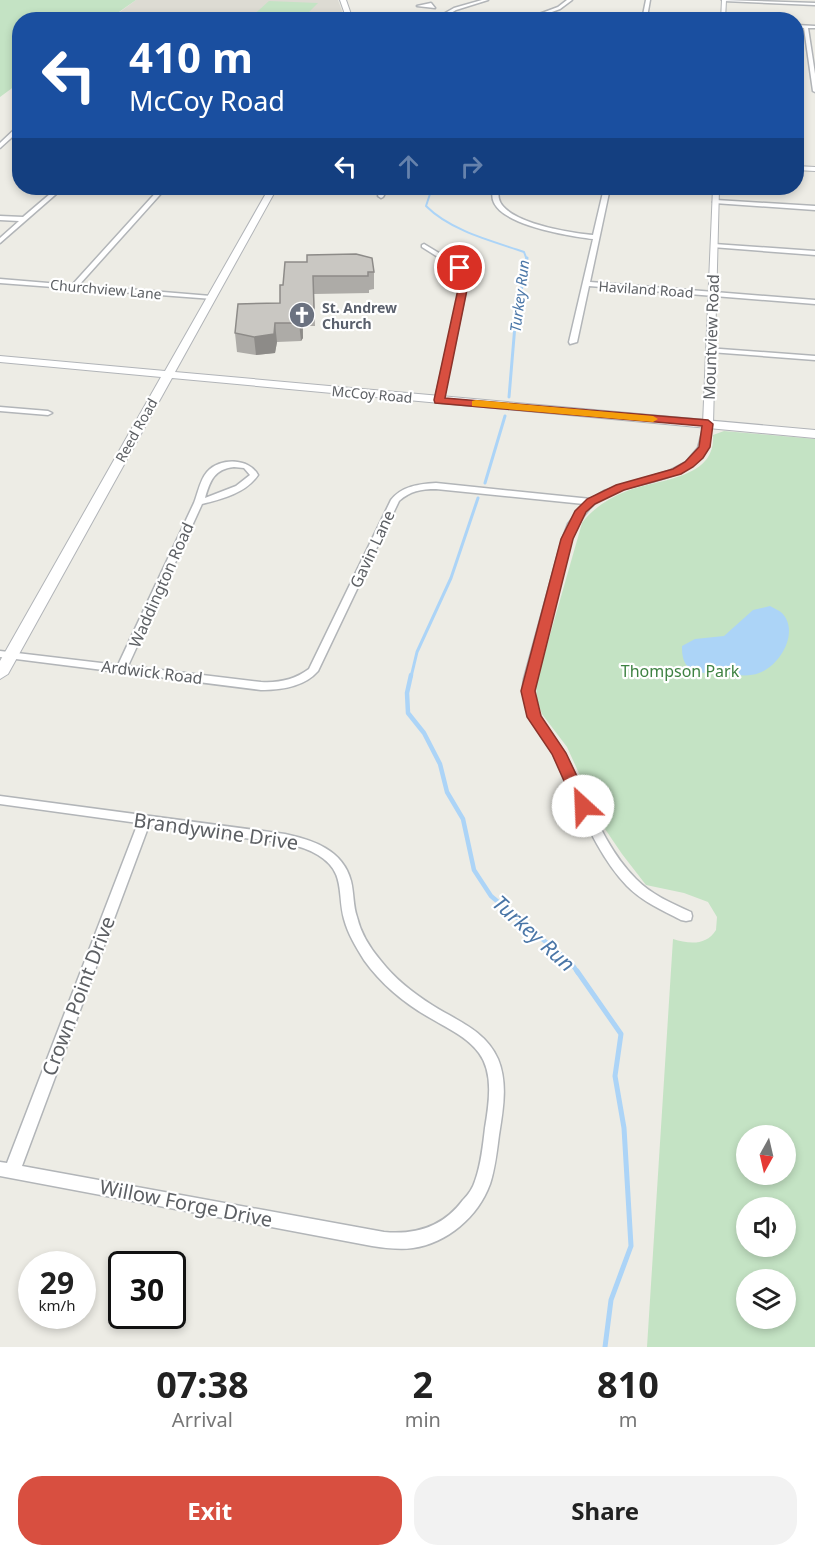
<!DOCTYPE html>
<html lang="en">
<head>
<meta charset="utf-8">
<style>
	:root { --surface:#fff; --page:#f2f2f2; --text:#222; --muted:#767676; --accent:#d84f40 }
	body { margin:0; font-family:"Noto Sans",sans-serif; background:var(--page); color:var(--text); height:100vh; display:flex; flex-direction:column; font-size:22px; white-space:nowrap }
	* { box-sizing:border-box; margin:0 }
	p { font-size:20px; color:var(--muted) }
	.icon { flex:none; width:33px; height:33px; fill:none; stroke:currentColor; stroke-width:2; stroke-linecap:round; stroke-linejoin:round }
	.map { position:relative; height:1347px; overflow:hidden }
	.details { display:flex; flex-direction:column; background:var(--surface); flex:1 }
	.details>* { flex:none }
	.banner { position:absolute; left:12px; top:12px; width:792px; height:183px; border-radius:24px; box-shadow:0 3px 9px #0003; background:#1a4fa0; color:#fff; overflow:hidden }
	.needle { width:39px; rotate:188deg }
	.tools { position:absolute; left:736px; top:1125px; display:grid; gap:12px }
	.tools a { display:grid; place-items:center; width:60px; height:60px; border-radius:50%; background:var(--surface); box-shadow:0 3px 9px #0003; font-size:30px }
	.speed { position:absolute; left:18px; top:1251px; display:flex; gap:12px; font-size:30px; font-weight:700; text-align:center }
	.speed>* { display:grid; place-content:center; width:78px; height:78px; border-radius:50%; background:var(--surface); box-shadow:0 3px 9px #0003; line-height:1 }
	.speed small { font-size:15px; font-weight:400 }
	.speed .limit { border:3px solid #111; border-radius:9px; background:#fff; color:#111 }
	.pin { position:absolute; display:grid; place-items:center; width:51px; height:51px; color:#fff; margin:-26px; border:3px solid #fff; border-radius:50%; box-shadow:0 2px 6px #0007 }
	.me { position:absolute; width:66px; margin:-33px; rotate:335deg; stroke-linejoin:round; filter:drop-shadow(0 0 4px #0008) }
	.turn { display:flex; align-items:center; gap:21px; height:126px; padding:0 18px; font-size:27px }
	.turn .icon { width:78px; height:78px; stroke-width:2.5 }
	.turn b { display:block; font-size:42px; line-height:51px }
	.lanes { display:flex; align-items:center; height:57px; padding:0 18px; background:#0003; justify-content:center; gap:30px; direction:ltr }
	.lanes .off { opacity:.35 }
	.eta { display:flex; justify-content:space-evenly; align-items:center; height:102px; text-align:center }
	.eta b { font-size:36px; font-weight:700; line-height:42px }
	.primary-button { display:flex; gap:12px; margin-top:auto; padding:12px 18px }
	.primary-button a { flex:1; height:69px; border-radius:24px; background:var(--accent); color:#fff; font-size:24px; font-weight:700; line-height:69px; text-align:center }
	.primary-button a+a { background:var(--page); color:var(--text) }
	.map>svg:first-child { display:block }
	.education { fill:#dddbd3 }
	.green { fill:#c4e3c4; fill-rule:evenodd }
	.water { fill:#acd4f7 }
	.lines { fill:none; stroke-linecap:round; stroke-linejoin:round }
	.stream-far3 { stroke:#acd4f7; stroke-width:2 }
	.stream-far2 { stroke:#acd4f7; stroke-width:3 }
	.stream-far1 { stroke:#acd4f7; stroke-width:4.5 }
	.stream { stroke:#acd4f7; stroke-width:5 }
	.minor-casing { stroke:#b2b5b8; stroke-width:3 }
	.tertiary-casing { stroke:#b2b5b8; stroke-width:2 }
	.secondary-casing { stroke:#b1b4b8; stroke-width:2 }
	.minor { fill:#fff; fill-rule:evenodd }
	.tertiary { fill:#fff; fill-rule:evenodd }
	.secondary { fill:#fff; fill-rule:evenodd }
	.wall { fill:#adaba7 }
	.shaded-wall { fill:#8d8b88 }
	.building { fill:#c9c7c2; stroke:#8d8b88; stroke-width:1.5 }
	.route { fill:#d84f40; stroke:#8c332a; stroke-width:1.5 }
	.slow { fill:#f59e0b }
	.labels { text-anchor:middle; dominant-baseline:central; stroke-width:4.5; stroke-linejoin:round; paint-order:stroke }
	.far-street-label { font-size:14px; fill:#5d6064; stroke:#fff }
	.far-worship-label { font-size:14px; font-weight:bold; fill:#5b616d; stroke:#fff; text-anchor:start }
	.far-water-label { font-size:15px; font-style:italic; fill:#4a76a7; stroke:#fff }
	.street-label { font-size:16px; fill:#5d6064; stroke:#fff }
	.park-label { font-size:16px; fill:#3e8242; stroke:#fff }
	.near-street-label { font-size:20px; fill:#5d6064; stroke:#fff }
	.near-water-label { font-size:21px; font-style:italic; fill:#4a76a7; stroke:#fff }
</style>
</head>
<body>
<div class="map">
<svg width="815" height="1347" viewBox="0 0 815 1347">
	<rect width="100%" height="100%" fill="#edece5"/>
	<path class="education" d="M136,0h202l7,19 -236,1z"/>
	<path class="green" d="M0,0h136l-27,19 -89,1 -1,63 -19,14z
		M269,1l49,2 -16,16h-53z
		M724,431l91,8v908h-168l26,-408c16,5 33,7 43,-9l1,-13 -9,-15 -24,-9 -38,-8 -24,-31 -19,-28 -36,-79 -25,-33 -5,-14 -1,-16 46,-161c11,-15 27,-25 45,-32 29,-12 89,-11 86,-56zM747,1136h39v38h-39zM747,1208h39v38h-39zM747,1280h39v38h-39z"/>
	<path class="water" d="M770,606c3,2 9,4 12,7 18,19 -2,53 -23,60 -10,4 -21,2 -32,1 -23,-2 -46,4 -45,-28l13,-7 29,-3 29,-26z"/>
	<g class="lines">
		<path class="stream-far3" d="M432,188l-6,18c25,25 66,35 98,46l3,8"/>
		<path class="stream-far2" d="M509,397l6,-72 12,-67
			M485,483l20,-67
			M411,677l6,-25 34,-74 27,-80"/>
		<path class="stream-far1" d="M411,675l-4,18 1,20 16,20 16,31 7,28 16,27 11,51 17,26 81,68 6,9"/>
		<path class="stream" d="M577,971l44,63 -6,42 9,52 7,118 -20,54 -6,47"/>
		<g class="minor-casing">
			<path id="minor" d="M482,0h6l-32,10 -17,10h-6l21,-12z
				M567,0h5l-12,9 -19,7 30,4h-19l-14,-3 -15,3 35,-13z
				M646,0h4l-3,17 29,3h-34z
				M722,0l93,3v2l-91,-4z
				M431,3l4,5 -18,-2z
				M796,25l19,1v2h-7l7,46v18l-2,-1 -9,-63 -8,-1z
				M18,126h2v4l-20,18v-5z
				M57,188h6l-63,55v-5l19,-17 -19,-1v-4l23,1z
				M160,188h6l-87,97 132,11 2,1v2l-213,-16v-4l72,6z
				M382,188h6l-5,9 -2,1 -3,-2z
				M494,188h6c-14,33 72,45 93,47l11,-47h6l-20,94 225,18v4l-226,-18 -12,56 -7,2 -1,-2 24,-103c-23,-3 -114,-16 -99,-51z
				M716,200l99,6v4l-101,-7 -1,-1z
				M424,244l38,23 6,13 -25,120 -4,2 -4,-2 27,-120 -5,-11 -35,-22v-2z
				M714,244l101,7v4l-103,-8v-2z
				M707,348l108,8v4l-105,-8h-3z
				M0,407l48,4 4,2 -4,2 -48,-4z
				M705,422h6l1,2c-2,8 -3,19 -7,26 -27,42 -87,26 -116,59 -21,25 -25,58 -33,89 -6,25 -13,50 -20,75 -3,13 -3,24 1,36 6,16 18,29 27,43 23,42 37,92 72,127 16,16 35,24 55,33l1,4 -1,4 -5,1 -5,-1c-19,-10 -38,-18 -54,-34 -35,-37 -50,-88 -74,-132 -8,-16 -22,-30 -27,-48 -3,-9 -4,-17 -2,-27l38,-139 6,-16 16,-20 -148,-15c-15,0 -26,2 -37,12l-81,170c-14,16 -37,19 -57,19l-261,-33v-6l118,14 76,-162c4,-10 6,-23 13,-31 13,-15 42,-14 51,3 -12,18 -36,24 -56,29l-74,162 133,16c18,1 33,-2 48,-13l82,-169c11,-14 28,-16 45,-17l155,16 13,-8 65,-20 17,-9 12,-14zM234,467l10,1 6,7 -14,11 -31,12c5,-17 9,-29 29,-31z
				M0,796l285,38c28,6 58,16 66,47 3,12 2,25 6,36 4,17 13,31 24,44 14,18 32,32 51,44 25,16 53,25 66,54 10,24 5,51 1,76 -2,16 -4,34 -9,49 -12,33 -43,59 -77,64 -14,2 -28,0 -41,-2l-372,-70v-14l7,1 131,-340 -138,-19zM149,825c32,4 63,9 95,13 25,3 52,4 74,17 28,17 19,38 26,64 4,15 12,28 20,41 18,25 41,44 68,59 17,10 35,18 47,34 15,20 10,51 6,75 -2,17 -4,37 -10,53 -2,7 -7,14 -12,19 -20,27 -47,35 -79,32l-362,-66z"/>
		</g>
		<g class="tertiary-casing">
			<path id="tertiary" d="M722,0h4l-1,20h-4z
				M796,166l19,1v4l-19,-1z
				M713,188h6l-6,236 -5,3 -5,-3z"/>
		</g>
		<g class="secondary-casing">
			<path id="secondary" d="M340,0h6l7,20h-6z
				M269,188h8l-102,184 640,58v8l-643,-60 -164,296 -8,5v-18l161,-284 -161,-15v-6l165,15z"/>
		</g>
		<use href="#minor" class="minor"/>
		<use href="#tertiary" class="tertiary"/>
		<use href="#secondary" class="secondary"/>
	</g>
	<path class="wall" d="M372,258l2,14v17l-5,1v3l-55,1 1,32h-12v12l-2,3 -24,1 -2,11 -19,2 -19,-3 -2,-19 45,-30 3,-18z"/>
	<path class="shaded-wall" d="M302,308l1,30 -2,3 -2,-18z
		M275,323l2,19 -2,11 -19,2 -2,-18z"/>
	<path class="building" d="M356,254l16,4 2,14h-6v4h-55l1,32h-12v12l-3,3h-24l-1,11 -20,3 -19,-4 3,-29 42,-1v-18h3l2,-23h22v-7z"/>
	<path class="route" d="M460,266l4,2 5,12 -24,118 263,22 5,4 -3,23 -7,11 -10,9 -12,7 -57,16 -29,14 -9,8 -13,27 -38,152 6,25 25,37 25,53 -3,4h-11l-25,-56 -25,-37 -6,-26 40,-152 14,-28 12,-12 29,-14 57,-16 12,-7 14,-15 3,-21 -267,-23 -1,-3 26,-120 -5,-12z"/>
	<path class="slow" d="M476,400l177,16 5,3 -5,3 -181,-16v-5z"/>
	<defs>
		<g id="church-disc" transform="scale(1.35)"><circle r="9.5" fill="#6b7280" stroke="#fff"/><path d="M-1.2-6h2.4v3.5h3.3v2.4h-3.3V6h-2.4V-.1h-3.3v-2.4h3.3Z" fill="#fff"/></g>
	</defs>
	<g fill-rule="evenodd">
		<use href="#church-disc" x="302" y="315"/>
	</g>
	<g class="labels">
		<g class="far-street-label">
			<text transform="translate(106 289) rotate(5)">Churchview Lane</text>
			<text transform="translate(646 289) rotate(4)">Haviland Road</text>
			<text transform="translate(372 394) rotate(5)">McCoy Road</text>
			<text transform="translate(136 430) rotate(-61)">Reed Road</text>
		</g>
		<g class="far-worship-label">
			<text x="322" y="307">St. Andrew<tspan x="322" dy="16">Church</tspan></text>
		</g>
		<g class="far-water-label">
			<text transform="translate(519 296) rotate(-83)">Turkey Run</text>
		</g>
		<g class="street-label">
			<text transform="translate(711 337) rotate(-88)">Mountview Road</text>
			<text transform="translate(372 549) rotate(-65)">Gavin Lane</text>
			<text transform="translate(161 585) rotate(-66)">Waddington Road</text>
			<text transform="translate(152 672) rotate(7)">Ardwick Road</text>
		</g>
		<g class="park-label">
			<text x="680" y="671">Thompson Park</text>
		</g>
		<g class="near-street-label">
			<text transform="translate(216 831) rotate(8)">Brandywine Drive</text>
			<text transform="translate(78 996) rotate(-69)">Crown Point Drive</text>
			<text transform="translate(186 1203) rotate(11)">Willow Forge Drive</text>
		</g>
		<g class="near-water-label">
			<text transform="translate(534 933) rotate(42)">Turkey Run</text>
		</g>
	</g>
</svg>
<div class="tools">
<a><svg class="needle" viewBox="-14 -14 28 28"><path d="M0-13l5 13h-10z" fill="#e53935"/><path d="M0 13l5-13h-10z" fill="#767676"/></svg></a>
<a><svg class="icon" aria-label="sound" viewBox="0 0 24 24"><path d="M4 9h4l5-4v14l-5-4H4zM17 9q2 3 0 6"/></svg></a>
<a><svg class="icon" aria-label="layers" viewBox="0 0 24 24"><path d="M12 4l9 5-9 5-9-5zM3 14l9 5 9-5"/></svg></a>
</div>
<div class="speed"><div>29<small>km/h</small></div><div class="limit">30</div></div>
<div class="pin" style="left:460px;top:268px;background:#d93025"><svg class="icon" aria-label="arrive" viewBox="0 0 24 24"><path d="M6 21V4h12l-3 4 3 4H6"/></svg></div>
<svg class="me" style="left:583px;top:806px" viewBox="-20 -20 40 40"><circle r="19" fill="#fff"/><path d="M0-13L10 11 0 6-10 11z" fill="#d84f40"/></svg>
<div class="banner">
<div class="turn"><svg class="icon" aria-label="left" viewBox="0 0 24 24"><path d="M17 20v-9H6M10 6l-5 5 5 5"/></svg><div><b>410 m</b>McCoy Road</div></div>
<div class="lanes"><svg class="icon" aria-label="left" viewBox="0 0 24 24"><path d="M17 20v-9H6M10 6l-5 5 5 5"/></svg><svg class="icon off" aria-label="ahead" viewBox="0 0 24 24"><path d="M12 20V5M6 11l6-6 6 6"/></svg><svg class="icon off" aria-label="right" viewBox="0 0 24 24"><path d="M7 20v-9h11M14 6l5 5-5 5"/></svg></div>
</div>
</div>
<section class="details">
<div class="eta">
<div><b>07:38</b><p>Arrival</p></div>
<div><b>2</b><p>min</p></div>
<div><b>810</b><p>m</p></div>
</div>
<div class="primary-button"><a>Exit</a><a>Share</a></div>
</section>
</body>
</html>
